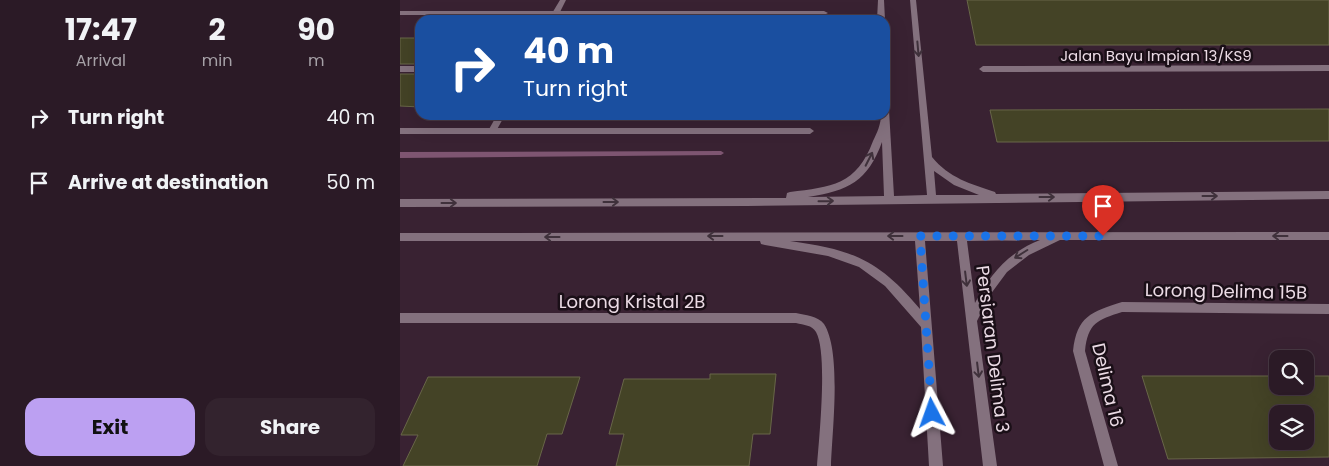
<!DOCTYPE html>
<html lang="en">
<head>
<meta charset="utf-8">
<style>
	:root { --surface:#2b1a26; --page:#33232e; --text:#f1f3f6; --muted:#a6a1a7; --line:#473843; --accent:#bca0f2 }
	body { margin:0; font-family:Poppins,sans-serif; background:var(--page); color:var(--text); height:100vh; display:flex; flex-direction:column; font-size:19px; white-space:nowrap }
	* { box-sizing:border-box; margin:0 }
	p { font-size:16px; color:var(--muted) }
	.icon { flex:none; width:28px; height:28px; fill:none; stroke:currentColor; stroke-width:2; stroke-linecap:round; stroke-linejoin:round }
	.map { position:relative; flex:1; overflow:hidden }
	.side { display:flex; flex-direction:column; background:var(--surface); width:400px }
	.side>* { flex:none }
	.top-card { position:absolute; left:15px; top:15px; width:475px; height:105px; border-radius:15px; box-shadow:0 5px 20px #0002,0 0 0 1px var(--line); background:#1a4fa0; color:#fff; overflow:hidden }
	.fabs { position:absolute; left:869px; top:350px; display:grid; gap:10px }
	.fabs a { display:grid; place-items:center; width:45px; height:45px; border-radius:10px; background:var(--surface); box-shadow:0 5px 20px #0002,0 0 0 1px var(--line); font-size:25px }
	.pin { position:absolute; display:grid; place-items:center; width:42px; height:42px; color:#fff; margin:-51px -21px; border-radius:50% 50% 50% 0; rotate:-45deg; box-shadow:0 0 5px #0007 }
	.pin .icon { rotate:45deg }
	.me { position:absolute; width:55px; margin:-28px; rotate:356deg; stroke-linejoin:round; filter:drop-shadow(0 0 4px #0008) }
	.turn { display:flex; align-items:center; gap:18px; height:105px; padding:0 25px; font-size:22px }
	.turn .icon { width:65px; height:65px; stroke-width:2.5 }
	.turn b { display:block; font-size:35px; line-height:42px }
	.eta { display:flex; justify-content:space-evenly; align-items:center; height:85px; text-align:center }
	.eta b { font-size:30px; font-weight:700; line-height:35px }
	.primary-button { display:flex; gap:10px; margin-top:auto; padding:10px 25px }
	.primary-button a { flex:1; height:58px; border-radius:15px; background:var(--accent); color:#111; font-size:20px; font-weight:700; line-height:58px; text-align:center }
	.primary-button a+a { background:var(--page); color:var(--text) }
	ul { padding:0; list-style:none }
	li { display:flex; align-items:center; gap:15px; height:65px; padding:0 25px }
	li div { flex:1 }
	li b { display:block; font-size:19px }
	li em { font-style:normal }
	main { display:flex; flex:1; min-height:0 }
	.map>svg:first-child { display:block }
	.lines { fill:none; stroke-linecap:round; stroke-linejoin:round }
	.stream { fill:#7e5571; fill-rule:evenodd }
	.building { fill:#444326; stroke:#686648; fill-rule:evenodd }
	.service { fill:#84717e; fill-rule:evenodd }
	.minor { fill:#84717e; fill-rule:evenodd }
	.tertiary { fill:#84717e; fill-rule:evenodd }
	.oneway { stroke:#3f313b }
	.route { stroke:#1a73e8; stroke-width:9; stroke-dasharray:0 16.2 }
	.labels { text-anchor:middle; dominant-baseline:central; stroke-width:5; stroke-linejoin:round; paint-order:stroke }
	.far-street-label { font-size:15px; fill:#ebdbe5; stroke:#1a0f17 }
	.street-label { font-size:18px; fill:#ebdbe5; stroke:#1a0f17 }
</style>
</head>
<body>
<main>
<section class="side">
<div class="eta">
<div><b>17:47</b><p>Arrival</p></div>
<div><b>2</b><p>min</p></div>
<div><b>90</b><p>m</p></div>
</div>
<ul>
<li><svg class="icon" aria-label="right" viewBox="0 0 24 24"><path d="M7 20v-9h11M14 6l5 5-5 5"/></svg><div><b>Turn right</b></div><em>40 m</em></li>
<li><svg class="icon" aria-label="arrive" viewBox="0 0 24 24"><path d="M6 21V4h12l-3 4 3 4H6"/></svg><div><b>Arrive at destination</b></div><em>50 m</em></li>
</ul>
<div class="primary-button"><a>Exit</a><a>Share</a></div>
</section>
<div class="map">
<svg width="929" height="466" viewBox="0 0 929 466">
	<rect width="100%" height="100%" fill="#392232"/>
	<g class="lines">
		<path class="stream" d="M321,151l3,2 -3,2 -321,3v-6z"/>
	</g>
	<path class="building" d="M567,0h362v45h-353z
		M0,38h20v26h-20z
		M0,74h20v33l-20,-1z
		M929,109v32l-307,1h-25l-7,-32z
		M310,374h66l-6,60h-17l-4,32h-133l8,-32h-15l15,-55h86z
		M742,376h136v10h27v-10h24v81l-161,2zM878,414h27v27h-27z
		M28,377h152l-18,57h-15l-10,32h-134l15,-31h-17z"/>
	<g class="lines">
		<path class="service" d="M160,0h6l-10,20h-8z
			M0,66h20v6h-20z
			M97,115h8l-10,18h-6l-1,-2z"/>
		<path class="minor" d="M0,11h424l4,2 -4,2h-424z
			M929,65v6l-346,1 -4,-3 4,-3z
			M0,128h410l4,3 -4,3h-410z
			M722,302l207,2v10l-207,-2c-25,8 -34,11 -37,39l33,115h-14l-31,-115c4,-35 18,-39 49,-49z
			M0,313h396c9,2 22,3 28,11 18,28 8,108 7,142h-14c2,-27 11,-113 -1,-134 -4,-7 -12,-7 -20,-9h-396z"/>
		<path class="tertiary" d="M478,0h6l1,20h-8z
			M510,0h6l16,157c17,21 39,27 63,35l1,2 333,-3v8l-582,7 -347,1v-8l386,-1 1,-5 3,-1c41,-5 67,-7 83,-51 4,-8 8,-17 8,-26h4v-8l4,3 5,86 33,-1zM482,142l2,54 -76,1c40,-6 60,-16 74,-55zM534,171l20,14 25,10h-43z
			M929,232v8h-269l-31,15 -22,17 -17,23 -13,26 20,145h-14l-26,-225h-32l18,225h-14l-8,-139 -36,-41 -26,-19 -31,-11 -63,-11 -4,-1 -1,-3h-360v-8zM640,240c-31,12 -50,34 -65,63l-8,-62zM390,241h125l5,68c-42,-50 -67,-59 -130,-68z"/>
	</g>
	<defs><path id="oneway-shaft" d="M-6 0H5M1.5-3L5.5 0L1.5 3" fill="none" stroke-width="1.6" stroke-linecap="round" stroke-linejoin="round" transform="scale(1.25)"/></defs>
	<g class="oneway">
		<use href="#oneway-shaft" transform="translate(518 49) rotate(85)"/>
		<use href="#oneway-shaft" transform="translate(469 159) rotate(-63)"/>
		<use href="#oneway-shaft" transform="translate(810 196)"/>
		<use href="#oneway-shaft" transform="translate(647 197)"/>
		<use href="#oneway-shaft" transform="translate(426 201) rotate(-1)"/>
		<use href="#oneway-shaft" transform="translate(211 202)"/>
		<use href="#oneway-shaft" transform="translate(49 203)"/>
		<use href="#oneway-shaft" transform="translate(315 236) rotate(180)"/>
		<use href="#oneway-shaft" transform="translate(495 236) rotate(180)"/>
		<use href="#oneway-shaft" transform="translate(880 236) rotate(-180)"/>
		<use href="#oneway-shaft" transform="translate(152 237) rotate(180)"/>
		<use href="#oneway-shaft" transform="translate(621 254) rotate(148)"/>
		<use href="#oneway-shaft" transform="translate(566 279) rotate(83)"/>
		<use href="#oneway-shaft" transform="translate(578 370) rotate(83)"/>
	</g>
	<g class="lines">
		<path class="route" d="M532,413l-12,-177h183"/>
	</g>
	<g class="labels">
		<g class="far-street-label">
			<text x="756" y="55">Jalan Bayu Impian 13/KS9</text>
		</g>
		<g class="street-label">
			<text transform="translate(826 291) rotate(1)">Lorong Delima 15B</text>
			<text x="232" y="301">Lorong Kristal 2B</text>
			<text transform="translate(593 349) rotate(83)">Persiaran Delima 3</text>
			<text transform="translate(708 385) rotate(77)">Delima 16</text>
		</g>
	</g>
</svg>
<div class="fabs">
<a><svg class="icon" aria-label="search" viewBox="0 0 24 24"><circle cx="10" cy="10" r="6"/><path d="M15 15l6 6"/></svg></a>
<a><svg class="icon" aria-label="layers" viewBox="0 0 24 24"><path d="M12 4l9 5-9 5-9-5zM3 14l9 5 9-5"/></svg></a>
</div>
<div class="pin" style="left:703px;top:236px;background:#d93025"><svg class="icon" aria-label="arrive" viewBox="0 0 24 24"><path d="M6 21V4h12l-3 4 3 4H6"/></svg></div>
<svg class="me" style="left:532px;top:413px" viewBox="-20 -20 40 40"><path d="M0-17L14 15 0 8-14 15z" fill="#1a73e8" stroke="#fff" stroke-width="4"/></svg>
<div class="top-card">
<div class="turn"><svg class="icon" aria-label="right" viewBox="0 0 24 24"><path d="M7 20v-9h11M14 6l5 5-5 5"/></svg><div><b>40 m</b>Turn right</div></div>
</div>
</div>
</main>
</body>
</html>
